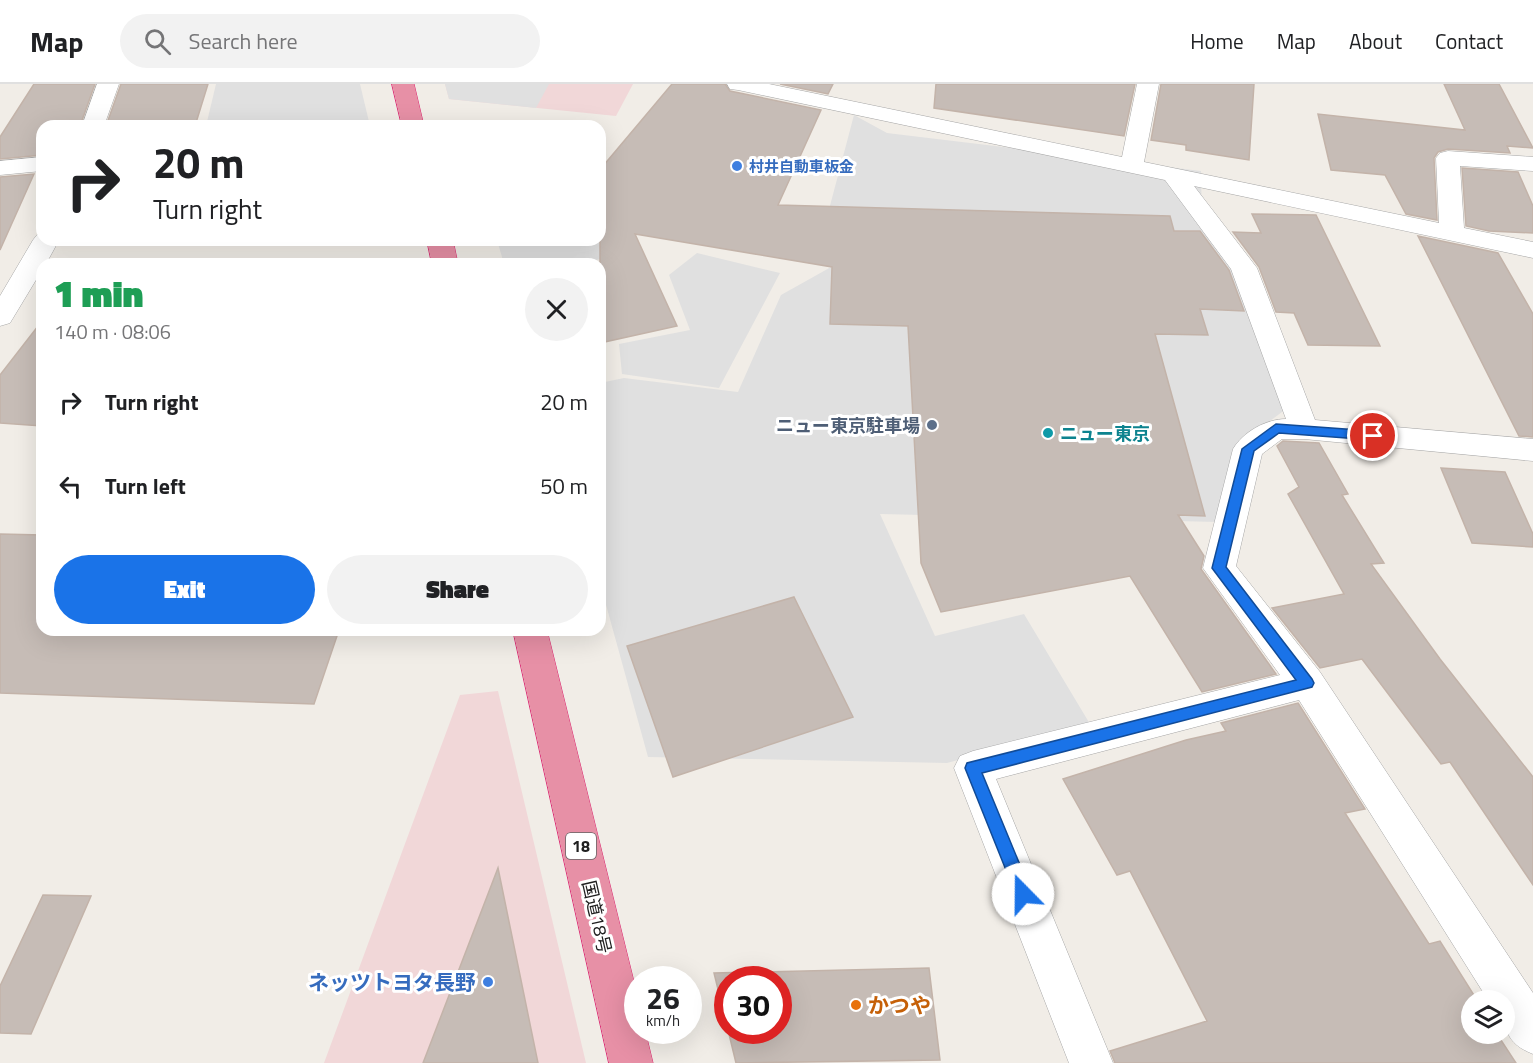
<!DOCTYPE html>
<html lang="en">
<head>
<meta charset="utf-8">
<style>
	:root { --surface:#fff; --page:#f2f2f2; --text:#202124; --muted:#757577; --line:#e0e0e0; --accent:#1a73e8 }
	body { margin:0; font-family:"Titillium Web","Noto Sans JP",sans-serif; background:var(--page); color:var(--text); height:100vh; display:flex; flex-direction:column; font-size:22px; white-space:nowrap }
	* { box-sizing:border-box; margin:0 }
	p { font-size:20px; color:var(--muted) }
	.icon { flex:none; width:33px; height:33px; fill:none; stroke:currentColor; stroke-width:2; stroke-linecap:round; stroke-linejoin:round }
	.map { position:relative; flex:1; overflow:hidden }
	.drawer { position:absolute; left:36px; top:174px; width:570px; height:378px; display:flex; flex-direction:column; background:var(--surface); border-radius:18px; box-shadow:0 6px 24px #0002 }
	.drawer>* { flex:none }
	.banner { position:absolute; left:36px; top:36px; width:570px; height:126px; border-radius:18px; box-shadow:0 6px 24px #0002; background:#fff; color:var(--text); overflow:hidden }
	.tools { position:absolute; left:1461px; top:906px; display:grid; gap:12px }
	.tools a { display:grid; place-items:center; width:54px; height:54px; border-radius:50%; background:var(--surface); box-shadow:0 6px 24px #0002; font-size:30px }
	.speed { position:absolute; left:624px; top:882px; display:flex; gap:12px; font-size:30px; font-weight:700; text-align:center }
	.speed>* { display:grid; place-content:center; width:78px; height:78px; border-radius:50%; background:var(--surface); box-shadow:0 6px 24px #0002; line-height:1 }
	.speed small { font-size:15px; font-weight:400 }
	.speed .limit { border:9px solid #d22; background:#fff; color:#111 }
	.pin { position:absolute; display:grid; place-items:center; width:51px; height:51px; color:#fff; margin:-26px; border:3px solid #fff; border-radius:50%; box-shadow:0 2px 6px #0007 }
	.me { position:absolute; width:66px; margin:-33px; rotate:338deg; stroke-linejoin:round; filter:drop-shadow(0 0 4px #0008) }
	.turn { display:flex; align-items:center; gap:21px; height:126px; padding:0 18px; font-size:27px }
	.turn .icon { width:78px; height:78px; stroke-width:2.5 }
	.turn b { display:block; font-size:42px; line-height:51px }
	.round { display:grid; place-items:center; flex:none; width:63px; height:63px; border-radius:32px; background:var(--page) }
	.summary { display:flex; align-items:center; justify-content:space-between; height:102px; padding:0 18px }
	h1 { font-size:36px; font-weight:800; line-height:45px; color:#1e9e55 }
	.cta { display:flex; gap:12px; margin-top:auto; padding:12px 18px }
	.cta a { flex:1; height:69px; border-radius:36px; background:var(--accent); color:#fff; font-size:24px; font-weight:800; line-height:69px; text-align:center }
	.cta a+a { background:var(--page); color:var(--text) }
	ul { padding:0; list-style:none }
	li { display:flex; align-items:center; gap:18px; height:84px; padding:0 18px }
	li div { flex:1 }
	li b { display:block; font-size:22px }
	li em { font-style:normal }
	header { display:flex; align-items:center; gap:36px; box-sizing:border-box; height:84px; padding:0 30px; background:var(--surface); border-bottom:2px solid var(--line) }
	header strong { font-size:28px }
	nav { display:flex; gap:33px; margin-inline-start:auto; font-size:21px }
	.search { width:420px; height:54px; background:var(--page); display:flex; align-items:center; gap:15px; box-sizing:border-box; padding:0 21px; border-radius:33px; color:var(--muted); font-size:22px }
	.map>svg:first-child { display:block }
	.commercial { fill:#f1d7d8 }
	.parking { fill:#e0e0e0 }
	.building { fill:#c6bcb6; stroke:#c3b3a9; stroke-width:1.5 }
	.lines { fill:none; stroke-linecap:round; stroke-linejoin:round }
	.minor-casing { stroke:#a7a7a7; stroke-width:1 }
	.highway-casing { stroke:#da2971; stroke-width:1 }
	.minor { fill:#fff; fill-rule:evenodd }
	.highway { fill:#e790a6; fill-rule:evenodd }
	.route { fill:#1a73e8; stroke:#114b97; stroke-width:1.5 }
	.shop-dot { fill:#3f7fe0; stroke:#fff; stroke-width:2 }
	.service-dot { fill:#5c6f8a; stroke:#fff; stroke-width:2 }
	.culture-dot { fill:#0f9aa8; stroke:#fff; stroke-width:2 }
	.food-dot { fill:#e8710a; stroke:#fff; stroke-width:2 }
	.labels { text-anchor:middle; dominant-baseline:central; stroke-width:6; stroke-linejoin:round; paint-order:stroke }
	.far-shop-label { font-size:15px; font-weight:bold; fill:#366cbe; stroke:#fff; text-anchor:start }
	.shield { fill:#fff; stroke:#636363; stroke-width:1.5 }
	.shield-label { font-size:16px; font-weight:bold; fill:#202020 }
	.service-label { font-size:18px; font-weight:bold; fill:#4e5e75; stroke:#fff; text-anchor:end }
	.culture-label { font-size:18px; font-weight:bold; fill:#0d838f; stroke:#fff; text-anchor:start }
	.street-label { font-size:18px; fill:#202020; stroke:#fff }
	.near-shop-label { font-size:21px; font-weight:bold; fill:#366cbe; stroke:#fff; text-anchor:end }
	.near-food-label { font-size:21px; font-weight:bold; fill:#c56008; stroke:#fff; text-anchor:start }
</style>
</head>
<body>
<header>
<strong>Map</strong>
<div class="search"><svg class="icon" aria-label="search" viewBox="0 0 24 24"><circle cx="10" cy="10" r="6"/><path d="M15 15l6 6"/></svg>Search here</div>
<nav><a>Home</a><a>Map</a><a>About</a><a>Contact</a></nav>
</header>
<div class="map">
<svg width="1533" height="979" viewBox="0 0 1533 979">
	<rect width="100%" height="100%" fill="#f1ede7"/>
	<path class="commercial" d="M445,0h188l-17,32 -167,-17z
		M498,607l88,372h-262l136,-368z"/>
	<path class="parking" d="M216,0h144l10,42h-164z
		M445,0h104l-13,24 -87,-9z
		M854,31l33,18 314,38 1,55 36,54 48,129 -44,33 -24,80 -338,-8 55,122 89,-22 66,110 -143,39 -299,-6 -48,-174v-200l24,-5 114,14 43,-97 59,-33 -13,-45z
		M497,156h103l6,18 -32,6h-70z
		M697,169l83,20 -61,115 -97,-14 -3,-30 71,-14 -21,-55z"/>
	<path class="building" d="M34,0h61l-15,42h-38v29l-42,4v-22z
		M121,0h87l-13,42h-89z
		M672,0h53l5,7 91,19 -43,95 392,11 4,15h26l29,39 15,41 -44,-2 8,26 -53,-1 50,182 -27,-1 26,41 -3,13 75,105 -74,18 -72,-116 -189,36 -20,-49 -13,-237 -78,-2 2,-57 -197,-33 42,92 -77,17v-184l3,7z
		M780,0h53l-5,10z
		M936,0h199l-11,52 -190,-28z
		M1161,0h93l-5,76 -63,-10v-5l-35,-5z
		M1444,0h55l34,64 -26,-2 3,7 -62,-4 -10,3 -4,6 3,62 -31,-6 -21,-39 -54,-5 -13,-56 147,16z
		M1462,84l56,4 15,34v27l-44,-2 -23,-5z
		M34,90l-34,76v-73z
		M1252,130l64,1 64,131 -72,-1 -14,-32 -18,-1 -17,-45 -26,-35 28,1z
		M1418,152l80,17 35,61v123l-14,-1z
		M42,237v105l-42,-3v-48z
		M1283,357l36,2 29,51 -6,1 42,68 -13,1 69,95 93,118v108l-83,-123 -9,2 -79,-105 -42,9 -48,-60 72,-14 -56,-100 11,-7 -22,-41z
		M1441,384l64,4 28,62v13l-61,-4z
		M0,450l42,1v95h297l-25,74 -314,-11z
		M794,513l59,120 -180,60 -46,-131z
		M1298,619l67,106 -20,4 84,131 11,-3 37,59h-5v34h25l19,29h-401l-5,-12 97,-30 -77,-150 -13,4 -54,-96 123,-39 40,-9 -5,-8z
		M498,784l40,195h-115z
		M43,811l48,1 -60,138 -31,-1v-47z
		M929,884l11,92 -204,3 -8,-33h50v-50h-50v50l-14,-57z"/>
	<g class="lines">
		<g class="minor-casing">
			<path id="minor" d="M97,0h22l-15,42h-22z
				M727,0h42l353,73 15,-73h22l-15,78 295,61 -3,-65 4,-5 8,-2 85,6v14l-73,-5 4,62 69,14v16l-339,-72 63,82 58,152 218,19v22l-229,-22h-22l-20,15 -26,112 84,106 213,321v61c-28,-11 -29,-26 -29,-54h-16l-189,-300 -303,79 117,284h-44l-115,-295 6,-12 13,-5 307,-76 -77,-107 30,-119c10,-17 33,-30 53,-30l-55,-150 -66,-89 -427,-90 -8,-1z
				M42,73v14l-42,4v-14z
				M42,149v7h17l-13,24h-4v6l-32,53 -10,3v-30l33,-56 4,-5z"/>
		</g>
		<g class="highway-casing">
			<path id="highway" d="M392,0h22l10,42h-22z
				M427,156h26l5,24h-26z
				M513,546h34l91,368v32h7l8,33h-44z"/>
		</g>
		<use href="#minor" class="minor"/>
		<use href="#highway" class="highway"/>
	</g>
	<path class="route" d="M1276,340l97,7 6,5 -6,4 -94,-7 -25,18 -28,116 86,112 2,4 -2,4 -330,86 50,121 -3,6 -6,3 -5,-3 -53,-132 2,-5 329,-83 -84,-112 30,-119z"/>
	<g class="shop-dot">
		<circle cx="737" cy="82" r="6"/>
		<circle cx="488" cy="898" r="6"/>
	</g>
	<circle class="service-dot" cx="932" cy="341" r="6"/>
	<circle class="culture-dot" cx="1048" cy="349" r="6"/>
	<circle class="food-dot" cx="856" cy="921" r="6"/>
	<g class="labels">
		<g class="far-shop-label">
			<text x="749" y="82">村井自動車板金</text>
		</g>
		<rect class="shield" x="566" y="749" width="30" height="26" rx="4.5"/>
		<g class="shield-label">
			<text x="581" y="762">18</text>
		</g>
		<g class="service-label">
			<text x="920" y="341">ニュー東京駐車場</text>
		</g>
		<g class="culture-label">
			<text x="1060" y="349">ニュー東京</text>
		</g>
		<g class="street-label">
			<text transform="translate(597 833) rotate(77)">国道18号</text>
		</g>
		<g class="near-shop-label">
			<text x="476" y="898">ネッツトヨタ長野</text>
		</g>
		<g class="near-food-label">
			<text x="868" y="921">かつや</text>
		</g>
	</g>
</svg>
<div class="tools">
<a><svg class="icon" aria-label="layers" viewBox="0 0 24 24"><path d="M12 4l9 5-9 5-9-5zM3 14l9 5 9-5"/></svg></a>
</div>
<div class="speed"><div>26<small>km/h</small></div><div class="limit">30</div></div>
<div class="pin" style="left:1373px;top:352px;background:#d93025"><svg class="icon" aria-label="arrive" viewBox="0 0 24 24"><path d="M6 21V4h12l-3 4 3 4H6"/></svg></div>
<svg class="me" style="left:1023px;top:810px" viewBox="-20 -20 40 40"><circle r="19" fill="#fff"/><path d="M0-13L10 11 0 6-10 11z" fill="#1a73e8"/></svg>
<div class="banner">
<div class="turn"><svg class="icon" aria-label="right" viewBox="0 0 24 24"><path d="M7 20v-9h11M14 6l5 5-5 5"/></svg><div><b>20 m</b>Turn right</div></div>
</div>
<section class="drawer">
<div class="summary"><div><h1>1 min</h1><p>140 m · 08:06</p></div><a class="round"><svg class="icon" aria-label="close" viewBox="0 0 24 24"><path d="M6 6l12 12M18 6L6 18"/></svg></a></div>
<ul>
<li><svg class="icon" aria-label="right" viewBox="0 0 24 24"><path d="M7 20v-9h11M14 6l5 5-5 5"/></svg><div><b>Turn right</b></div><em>20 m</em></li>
<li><svg class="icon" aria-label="left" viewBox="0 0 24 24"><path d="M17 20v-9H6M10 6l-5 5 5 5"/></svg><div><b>Turn left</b></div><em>50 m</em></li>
</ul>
<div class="cta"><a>Exit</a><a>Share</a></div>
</section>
</div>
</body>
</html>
